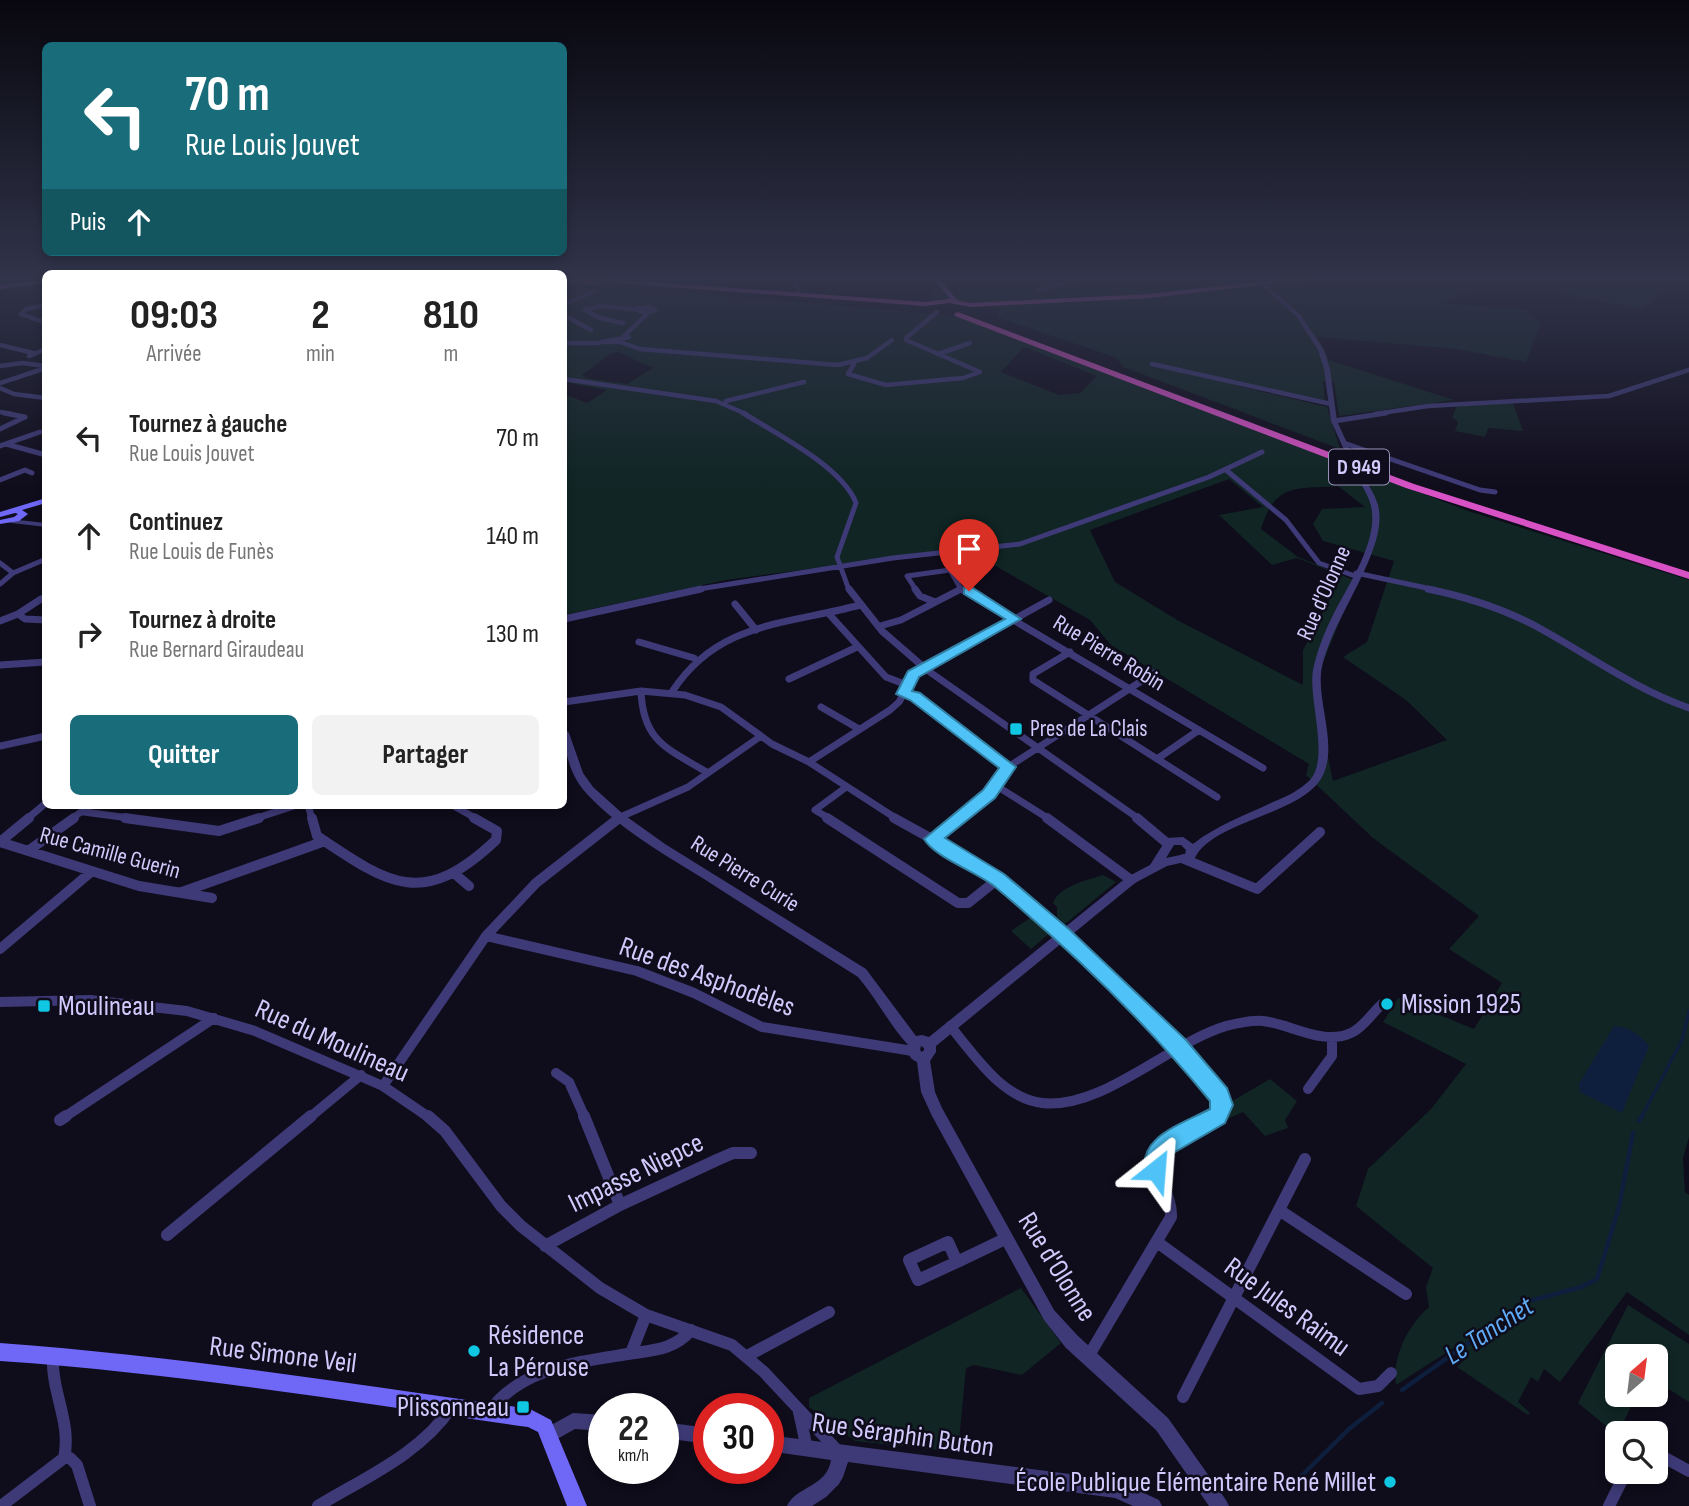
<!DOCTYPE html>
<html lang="fr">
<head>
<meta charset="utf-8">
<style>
	:root { --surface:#fff; --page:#f2f2f2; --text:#222; --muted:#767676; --accent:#196c79 }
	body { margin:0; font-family:"Sofia Sans Condensed",sans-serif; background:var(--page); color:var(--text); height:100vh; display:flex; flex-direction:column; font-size:26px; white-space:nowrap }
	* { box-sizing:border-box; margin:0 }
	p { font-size:23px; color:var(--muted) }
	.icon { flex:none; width:38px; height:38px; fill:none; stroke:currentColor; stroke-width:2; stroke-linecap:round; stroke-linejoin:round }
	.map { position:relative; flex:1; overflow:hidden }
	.side { position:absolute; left:42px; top:270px; width:525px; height:539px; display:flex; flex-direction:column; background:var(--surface); border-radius:10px; box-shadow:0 4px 10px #0003 }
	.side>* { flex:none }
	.guide { position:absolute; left:42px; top:42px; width:525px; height:214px; border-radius:10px; box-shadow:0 4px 10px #0003; background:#196c79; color:#fff; overflow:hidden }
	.needle { width:46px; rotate:28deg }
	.fabs { position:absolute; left:1605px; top:1344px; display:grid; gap:14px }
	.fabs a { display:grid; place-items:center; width:63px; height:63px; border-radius:10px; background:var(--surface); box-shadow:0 4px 10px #0003; font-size:35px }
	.speed { position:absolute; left:588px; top:1393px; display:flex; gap:14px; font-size:35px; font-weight:700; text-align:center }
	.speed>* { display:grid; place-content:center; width:91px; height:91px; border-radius:50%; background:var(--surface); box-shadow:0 4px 10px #0003; line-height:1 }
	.speed small { font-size:18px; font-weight:400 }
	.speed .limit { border:10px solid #d22; background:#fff; color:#111 }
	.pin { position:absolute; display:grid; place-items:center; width:60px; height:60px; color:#fff; margin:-72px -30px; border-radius:50% 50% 50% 0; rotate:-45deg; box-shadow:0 0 7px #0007 }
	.pin .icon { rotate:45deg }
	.me { position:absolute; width:77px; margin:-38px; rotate:28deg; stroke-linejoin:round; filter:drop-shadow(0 0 5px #0008) }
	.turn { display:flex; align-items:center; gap:24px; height:147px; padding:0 28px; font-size:32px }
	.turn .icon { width:91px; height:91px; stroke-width:2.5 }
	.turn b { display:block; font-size:49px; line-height:60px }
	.then { display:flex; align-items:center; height:66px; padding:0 28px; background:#0003; gap:14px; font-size:26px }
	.eta { display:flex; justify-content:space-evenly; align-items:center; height:119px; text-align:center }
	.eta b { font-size:42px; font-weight:700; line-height:49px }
	.cta { display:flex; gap:14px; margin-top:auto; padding:14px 28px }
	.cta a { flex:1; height:80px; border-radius:10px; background:var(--accent); color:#fff; font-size:28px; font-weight:700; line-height:80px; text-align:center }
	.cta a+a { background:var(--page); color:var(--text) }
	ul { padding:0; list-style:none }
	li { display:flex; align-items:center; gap:21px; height:98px; padding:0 28px }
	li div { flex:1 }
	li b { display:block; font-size:26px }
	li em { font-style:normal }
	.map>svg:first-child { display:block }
	.green { fill:#102524; fill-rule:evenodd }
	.water { fill:#0e1f3d }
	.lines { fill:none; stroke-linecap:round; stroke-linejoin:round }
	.stream-far1 { stroke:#0e1f3d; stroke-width:3.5 }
	.stream { stroke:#0e1f3d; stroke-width:4.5 }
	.minor-far4 { stroke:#3e3a77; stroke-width:4.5 }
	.minor-far3 { stroke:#3e3a77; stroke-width:5 }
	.minor-far2 { stroke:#3e3a77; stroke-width:7 }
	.minor-far1 { stroke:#3e3a77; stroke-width:10 }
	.minor { stroke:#3e3a77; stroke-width:12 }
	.tertiary { fill:#3e3a77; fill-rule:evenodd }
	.secondary { fill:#6f67f5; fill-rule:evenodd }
	.primary { fill:#be58f4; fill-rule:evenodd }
	.trunk { fill:#d852c6; fill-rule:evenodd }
	.tertiary-bridge-far1 { stroke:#3e3a77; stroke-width:5 }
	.tertiary-bridge { stroke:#3e3a77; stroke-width:7 }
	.route { fill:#4fc3f7; stroke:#337fa1; stroke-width:2 }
	.poi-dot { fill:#0fc7e3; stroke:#0f0c1b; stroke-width:2.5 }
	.labels { text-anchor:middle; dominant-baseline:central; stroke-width:5; stroke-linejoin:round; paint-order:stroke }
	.shield { fill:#0f0c1b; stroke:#9791b8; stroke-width:2 }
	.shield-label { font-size:21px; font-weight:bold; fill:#d1cafc }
	.street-label { font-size:23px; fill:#d1cafc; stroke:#0f0c1b }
	.poi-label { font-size:23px; fill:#d1cafc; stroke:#0f0c1b; text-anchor:start }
	.near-street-label { font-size:28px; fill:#d1cafc; stroke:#0f0c1b }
	.near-poi-label { font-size:28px; fill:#d1cafc; stroke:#0f0c1b; text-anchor:start }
	.near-water-label { font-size:28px; font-style:italic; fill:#5fabf5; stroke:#0f0c1b }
</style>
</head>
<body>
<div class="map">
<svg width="1689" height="1506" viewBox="0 0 1689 1506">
	<rect width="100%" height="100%" fill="#0f0c1b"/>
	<path class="green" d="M798,279h470l11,8 58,-8h319l18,3 -31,28 -147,-30 -52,23 83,7 14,13 -15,39 -70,-13 -138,-12 11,23 125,40 -115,16 -5,-34 -11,-1 2,19 -6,1 -78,-17 -3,2 89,21 13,42 -217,-82 -6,-9 -120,-41 3,-6 -5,-8c-22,1 -41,-3 -63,-1l-2,-21 -130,4z
		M564,282l396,34 508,195 221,69v557l-6,21 2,34 4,3v140l-62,-43 -67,90 -16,-13 -6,13 -7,-5 -13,25 12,11 -2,2 -71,-48 7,-7 -1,-18 -67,43c-4,-28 12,-60 33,-78l-3,-20 7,-19 -77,-62 12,-37 63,-60 35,-45 -83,-42 15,-24 76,31 28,-46 -53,-34 30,-33 -106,-78 -67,-63 3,-11 -198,-119 -21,-25 -126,-72 -238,32 -162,35v-216l5,-3 18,7 20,-13 -43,-8zM1024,347l73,29 -17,17 -21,2 -58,-23zM618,352l35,16 -26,16 -41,-6 -4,-3 28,-21zM1229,479l34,28 -44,8 53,50 25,-7 45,18 -39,74v35l-124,-64 -64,-39 -25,-52zM1338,486l27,21 -43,2 -9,15 10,17 71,20 -27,81 -24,15 63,43 41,40 -114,41 -20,-94 43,-106 -58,-24 -37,-28c14,-46 34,-40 77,-43z
		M1513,403l10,28 -35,-3 -3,9 -30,-6 3,-9 -6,-5 5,-11z
		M1103,875l13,7 -51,42 -8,-7v-10l-4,-4c6,-17 35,-23 50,-28z
		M1033,916l18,16 -20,17 -20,-18z
		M1270,1079l27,22 -12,19 3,8 -23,8 -22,-24 -20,9 5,-10 -1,-7z
		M1021,1288l40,55 -39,32 -48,-10 -8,3 -8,84 -103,-11 -46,-34v-9z
		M1628,1305l61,39v58l-33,-21v-25h-39v39h20l-20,40 -39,-32z"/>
	<path class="water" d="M1614,1026c15,1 25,8 35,20l-27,67 -42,-21 -1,-8z"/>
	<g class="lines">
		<path class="stream-far1" d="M1641,1118l41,-78 7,-29"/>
		<path class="stream" d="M1639,1121l3,-5
			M1402,1390l124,-88 55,-15 16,-8 22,-72 14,-74
			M1290,1487l59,-58 33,-26"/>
		<path class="minor-far4" d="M794,279l4,11
			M1211,279h17
			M1038,290l41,-11
			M564,304l32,-13
			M46,305l-20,4 -5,5 25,9
			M650,307l5,3 -9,3 -12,-4z
			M564,315l27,15
			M623,323l-23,-5 -15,-8 14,-4 35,3
			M622,338l26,-25
			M906,338l31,-26
			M607,342h13l20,7 198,16 29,-7 25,-18
			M564,343h33l32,-6
			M0,345l33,8
			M938,354l32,-11
			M29,356l17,-7
			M854,364l-6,10 38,11 77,-7 17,-6 -74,-32
			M1152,364l179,40
			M0,366l22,-3 24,3
			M564,379l152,22 30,13
			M0,383l46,-15
			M0,388l14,6 32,4
			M726,401l78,-19
			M0,412l12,2
			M1375,414l53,-8 181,-10 80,-26"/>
		<path class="minor-far3" d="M743,413c34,21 99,54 113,90l-19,54 12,33
			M1334,421l52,-8
			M0,429l25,-12 -21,-4
			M1344,443l136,47 15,2
			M6,444l40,11
			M0,446l40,-14
			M1226,470l60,50 33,43 36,13
			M0,480l25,-10 7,3
			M0,563l13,10
			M1356,573l80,17
			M0,584l13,-11 33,-14
			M961,589l2,1
			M693,590l200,-32 127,-14 189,-67 53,-25
			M916,590l-9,-14 43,-6 11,19
			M958,590l3,-1"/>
		<path class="minor-far2" d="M849,589l33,42 45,39 212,149
			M915,589l5,7 15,6
			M961,589l302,179
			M1428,589c39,8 77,20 113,40 49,27 94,60 148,79
			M735,604l21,26
			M18,614l23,-15
			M829,614l57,63 21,8
			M564,619l137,-30
			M0,621l18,-7 7,5 21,1
			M880,626l21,-6 60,-31
			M639,642l55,16
			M1070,652l-37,22v6l184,117
			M0,665l46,-3
			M789,679l68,-32
			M641,691c2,52 28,58 67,82
			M672,692c46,-71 114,-67 188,-87
			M903,694l12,3 93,70
			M564,702l77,-11 44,4 36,12 51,37 37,18 88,57
			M821,707l38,22
			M0,746l46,-10
			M1157,759l42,-29
			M809,762l81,-52 9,-8 15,-27 135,-75
			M995,785l54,34
			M308,805l4,14
			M452,805l25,14
			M84,812l53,7
			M27,819l19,-16
			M71,819l20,-14
			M254,819l43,-14
			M616,819l72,-32 73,-51
			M830,819l-15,-9 30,-22
			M957,819l32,-25 19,-27 146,-94"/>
		<path class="minor-far1" d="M125,818l94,13 40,-13
			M312,818l5,18c74,50 107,72 179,4l1,-9 -23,-13
			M827,818l131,85h10l30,-24
			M894,818c34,19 70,37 102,60 41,29 214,186 226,227l-8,13
			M1047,818l84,62
			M1137,818l31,26
			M933,839l26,-21
			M0,842l139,44 73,12
			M0,842l29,-24
			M28,851l46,-33
			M1184,859l73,30 63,-57
			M455,874l14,12
			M182,892l143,-51
			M486,936l151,35 57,22 68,34 151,24
			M0,949l91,-77
			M0,1002l90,-2 97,11 68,20 128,55 47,32
			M950,1026c24,28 51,72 92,77 60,7 127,-60 184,-77 12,-3 25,-6 37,-5 28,3 60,25 88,12 13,-6 21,-20 31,-29
			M556,1073l13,9 16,36
			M383,1086l103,-150 50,-53 83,-65
			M1308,1089l24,-33v-19
			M63,1118l151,-100
			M309,1118l52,-43"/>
		<path class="minor" d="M428,1116l17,15 56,75 20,20 79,62 46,27 86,30 32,27 73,78
			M584,1116l36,89
			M60,1120l6,-4
			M1279,1210l127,84
			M167,1235l144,-119
			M948,1242l9,20 -39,18 -9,-20z
			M1157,1242l202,147 19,-3 13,-13
			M545,1246l75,-41 99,-46 14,-6h18
			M957,1262l48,-23
			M631,1353l15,-38
			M747,1356l82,-44
			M53,1357c-2,35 19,66 11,101
			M1088,1357l83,-140c1,-22 -16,-38 -16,-60l15,-15 46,-26
			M1183,1397l122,-238
			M489,1412c31,-44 90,-50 139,-58 25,-4 46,-4 63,-24
			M799,1412l8,37
			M1656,1453l33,18
			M64,1458h6l7,7 13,41
			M1,1506l63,-48
			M318,1506c46,-28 102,-52 133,-98
			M1609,1506l17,-34"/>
		<path class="tertiary" d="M1266,288h4l30,26 24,36 6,19 7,52 15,33 -1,1 -5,-1 -15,-33 -7,-52 -6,-19 -22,-34 -30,-26z
			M1358,470l3,2c6,11 14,22 17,33 12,46 -51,118 -57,169 -3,34 20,80 -3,109 -26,33 -109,40 -124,77l-27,6 -32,17 -199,163v6l-6,9 5,31 7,16 112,202 24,26 90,82 58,82 3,6h-20l-53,-76 -90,-82 -22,-28 -112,-204 -11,-24 -4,-30c-7,-3 -11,-9 -9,-17 -19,-21 -32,-47 -50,-68 -52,-33 -103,-65 -154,-98 -41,-25 -84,-50 -117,-85 -16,-17 -23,-41 -23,-64l3,1 2,2 14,40 10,14 30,27 42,30 201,125 50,67 6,-1 7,2 198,-160 23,-12 17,-27 16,-1 10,7c24,-19 53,-29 80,-42 13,-5 27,-12 37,-22 20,-22 -2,-81 3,-110 4,-19 11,-37 20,-55 15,-30 46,-74 38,-109 -3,-12 -11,-23 -16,-34zM1174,845h7l5,5 -1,4 -19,4zM921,1046l3,2v2l-2,2 -2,-2z
			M9,519l37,4v4l-34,-4 -4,-2z
			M573,1413l31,2v16l-29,-2 -25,14 -6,-2 -2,-6 2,-6z
			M663,1422l46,6v16l-46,-6z
			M768,1435l348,45 43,20 3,6h-29l-18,-8 -267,-36 -5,15 -4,7 -13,13 -14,9h-25c8,-19 40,-19 44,-46l-63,-9z"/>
		<path class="secondary" d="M46,498v5l-24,7 6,4 -9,7 -19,3v-4l14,-3 4,-3 -3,-1 -15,4v-5z
			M0,1343c178,13 354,41 530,66l21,11 36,86h-20l-29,-74 -10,-5c-175,-25 -351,-54 -528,-66z"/>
		<path class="primary" d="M46,279v4l-46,6v-4z
			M933,279h6l19,22v2h-4z"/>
		<path class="trunk" d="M564,279h49l312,23 24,-3 22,4 178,-9 135,-15h34l-27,5 -3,-2 -139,16 -178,9 -22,-4 -24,3 -322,-24 -3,3 -36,-3z
			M958,312l456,172 275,88v7l-283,-91 -451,-172 -1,-2z"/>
		<path class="tertiary-bridge-far1" d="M1258,280l10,9"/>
		<path class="tertiary-bridge" d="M1349,454l9,18"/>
	</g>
	<linearGradient id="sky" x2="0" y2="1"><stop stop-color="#08070f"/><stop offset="0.57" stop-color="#31344a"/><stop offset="1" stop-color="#31344a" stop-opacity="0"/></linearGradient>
	<rect width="1689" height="489" fill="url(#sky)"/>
	<path class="route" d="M964,588h9l48,31 -102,58 -7,14 8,2 96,74 -21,31 -50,40 59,36 66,56 116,110 41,48 6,17 -8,18 -55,32 -6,23 -8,3 -8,-3c-17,-39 34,-54 62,-69v-8c-64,-78 -138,-150 -216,-215 -17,-14 -60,-29 -70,-47l59,-49 16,-22 -89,-68 -14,-6 12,-23 97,-52 -41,-25z"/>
	<g class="poi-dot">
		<rect x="1009" y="722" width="14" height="14" rx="3.5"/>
		<circle cx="1387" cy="1004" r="7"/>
		<rect x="37" y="999" width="14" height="14" rx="3.5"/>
		<circle cx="474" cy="1351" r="7"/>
		<rect x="516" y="1400" width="14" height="14" rx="3.5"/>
		<circle cx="1390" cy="1482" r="7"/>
	</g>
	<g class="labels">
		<rect class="shield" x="1329" y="449.5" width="60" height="35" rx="5"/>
		<g class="shield-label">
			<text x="1359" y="467">D 949</text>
		</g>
		<g class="street-label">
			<text transform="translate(1324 593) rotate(-66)">Rue d'Olonne</text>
			<text transform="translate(1109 653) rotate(31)">Rue Pierre Robin</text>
			<text transform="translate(110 853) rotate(15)">Rue Camille Guerin</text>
			<text transform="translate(745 874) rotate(32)">Rue Pierre Curie</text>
		</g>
		<g class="poi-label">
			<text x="1030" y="729">Pres de La Clais</text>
		</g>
		<g class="near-street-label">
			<text transform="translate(707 977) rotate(20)">Rue des Asphodèles</text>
			<text transform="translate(332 1041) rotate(24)">Rue du Moulineau</text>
			<text transform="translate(636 1173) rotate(-26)">Impasse Niepce</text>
			<text transform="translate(1057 1267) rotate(58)">Rue d'Olonne</text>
			<text transform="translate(1287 1307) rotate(36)">Rue Jules Raimu</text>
			<text transform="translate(283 1355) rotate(7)">Rue Simone Veil</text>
			<text transform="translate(903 1435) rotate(8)">Rue Séraphin Buton</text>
		</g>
		<g class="near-poi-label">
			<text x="1401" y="1004">Mission 1925</text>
			<text x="58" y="1006">Moulineau</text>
			<text x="488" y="1335">Résidence<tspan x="488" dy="32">La Pérouse</tspan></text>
			<text x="509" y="1407" text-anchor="end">Plissonneau</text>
			<text x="1376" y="1482" text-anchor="end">École Publique Élémentaire René Millet</text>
		</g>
		<g class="near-water-label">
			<text transform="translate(1489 1331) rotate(-33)">Le Tanchet</text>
		</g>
	</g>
</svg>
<div class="fabs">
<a><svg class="needle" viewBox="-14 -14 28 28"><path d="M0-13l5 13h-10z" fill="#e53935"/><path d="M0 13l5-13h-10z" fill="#767676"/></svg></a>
<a><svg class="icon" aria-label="search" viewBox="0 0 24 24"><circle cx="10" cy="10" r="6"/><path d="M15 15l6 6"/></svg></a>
</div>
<div class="speed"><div>22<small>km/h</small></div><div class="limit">30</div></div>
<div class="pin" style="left:969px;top:591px;background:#d93025"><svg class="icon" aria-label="arrive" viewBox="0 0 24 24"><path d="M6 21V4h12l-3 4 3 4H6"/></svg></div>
<svg class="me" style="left:1156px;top:1170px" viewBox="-20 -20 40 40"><path d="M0-17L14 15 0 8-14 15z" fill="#4fc3f7" stroke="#fff" stroke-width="4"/></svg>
<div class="guide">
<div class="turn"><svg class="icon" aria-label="left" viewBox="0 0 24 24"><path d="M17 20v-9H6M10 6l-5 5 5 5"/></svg><div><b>70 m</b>Rue Louis Jouvet</div></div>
<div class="then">Puis<svg class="icon" aria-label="ahead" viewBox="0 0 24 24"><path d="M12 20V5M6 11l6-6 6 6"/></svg></div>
</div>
<section class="side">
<div class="eta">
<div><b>09:03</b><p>Arrivée</p></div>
<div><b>2</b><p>min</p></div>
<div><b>810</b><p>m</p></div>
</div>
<ul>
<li><svg class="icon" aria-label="left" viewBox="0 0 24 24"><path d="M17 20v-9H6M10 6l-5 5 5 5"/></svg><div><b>Tournez à gauche</b><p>Rue Louis Jouvet</p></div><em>70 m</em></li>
<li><svg class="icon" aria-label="ahead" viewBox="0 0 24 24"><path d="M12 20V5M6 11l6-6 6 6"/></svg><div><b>Continuez</b><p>Rue Louis de Funès</p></div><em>140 m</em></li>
<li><svg class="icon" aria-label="right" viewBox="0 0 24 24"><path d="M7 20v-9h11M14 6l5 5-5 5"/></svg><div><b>Tournez à droite</b><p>Rue Bernard Giraudeau</p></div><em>130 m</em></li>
</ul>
<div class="cta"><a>Quitter</a><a>Partager</a></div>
</section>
</div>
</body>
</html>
